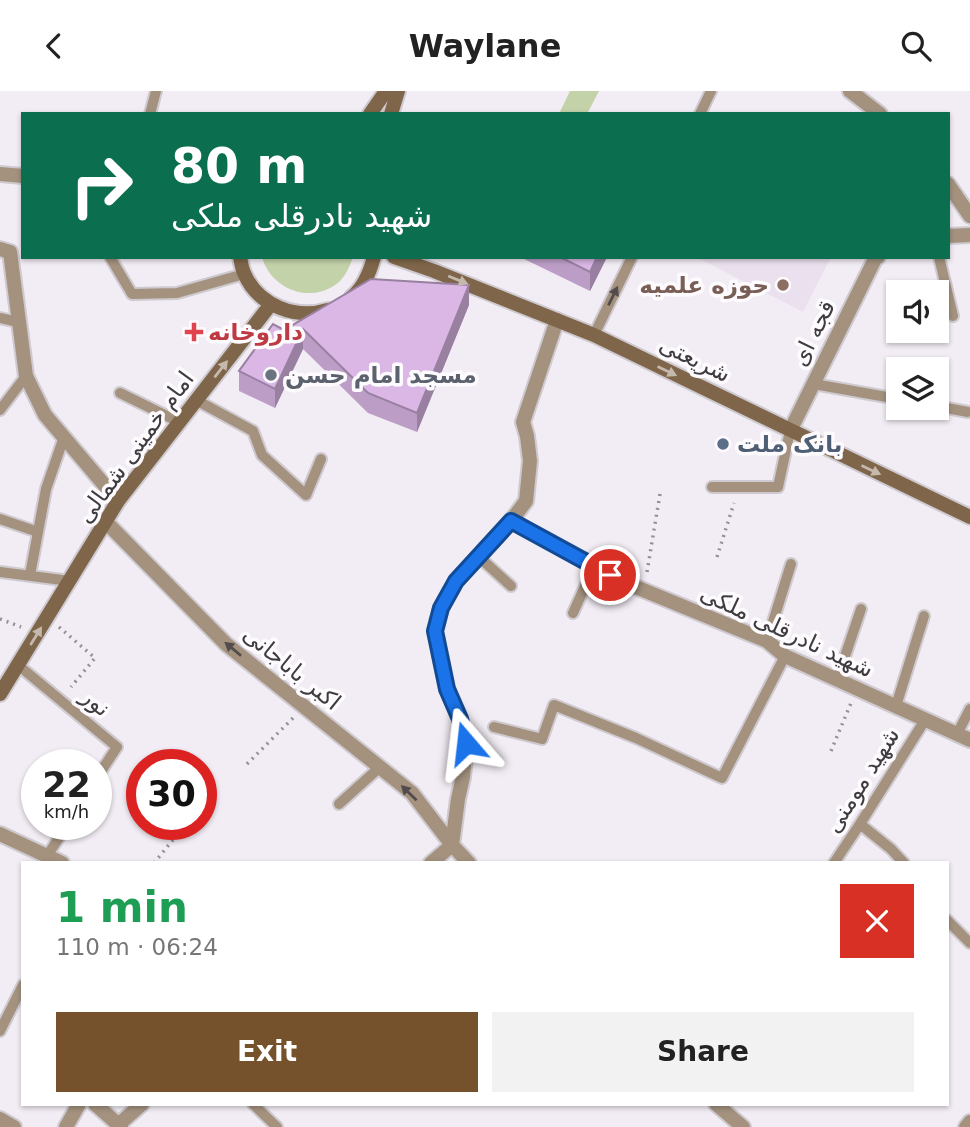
<!DOCTYPE html>
<html lang="en">
<head>
<meta charset="utf-8">
<style>
	:root { --surface:#fff; --page:#f2f2f2; --text:#222; --muted:#767676; --accent:#75522b }
	body { margin:0; font-family:"DejaVu Sans","Noto Naskh Arabic",sans-serif; background:var(--page); color:var(--text); height:100vh; display:flex; flex-direction:column; font-size:26px; white-space:nowrap }
	* { box-sizing:border-box; margin:0 }
	p { font-size:23px; color:var(--muted) }
	.icon { flex:none; width:38px; height:38px; fill:none; stroke:currentColor; stroke-width:2; stroke-linecap:round; stroke-linejoin:round }
	.map { position:relative; flex:1; overflow:hidden }
	.sheet { position:absolute; left:21px; top:770px; width:928px; height:245px; display:flex; flex-direction:column; background:var(--surface); border-radius:0px; box-shadow:0 2px 5px #0004 }
	.sheet>* { flex:none }
	.top-card { position:absolute; left:21px; top:21px; width:929px; height:147px; border-radius:0px; box-shadow:0 2px 5px #0004; background:#0b6e4f; color:#fff; overflow:hidden }
	.controls { position:absolute; left:886px; top:189px; display:grid; gap:14px }
	.controls a { display:grid; place-items:center; width:63px; height:63px; border-radius:0px; background:var(--surface); box-shadow:0 2px 5px #0004; font-size:35px }
	.speed { position:absolute; left:21px; top:658px; display:flex; gap:14px; font-size:35px; font-weight:700; text-align:center }
	.speed>* { display:grid; place-content:center; width:91px; height:91px; border-radius:50%; background:var(--surface); box-shadow:0 2px 5px #0004; line-height:1 }
	.speed small { font-size:18px; font-weight:400 }
	.speed .limit { border:10px solid #d22; background:#fff; color:#111 }
	.pin { position:absolute; display:grid; place-items:center; width:60px; height:60px; color:#fff; margin:-30px; border:4px solid #fff; border-radius:50%; box-shadow:0 2px 7px #0007 }
	.me { position:absolute; width:77px; margin:-38px; rotate:343deg; stroke-linejoin:round; filter:drop-shadow(0 0 5px #0008) }
	.turn { display:flex; align-items:center; gap:24px; height:147px; padding:0 35px; font-size:32px }
	.turn .icon { width:91px; height:91px; stroke-width:2.5 }
	.turn b { display:block; font-size:49px; line-height:60px }
	.round { display:grid; place-items:center; flex:none; width:74px; height:74px; border-radius:0px; background:var(--page) }
	.headline { display:flex; align-items:center; justify-content:space-between; height:119px; padding:0 35px }
	h1 { font-size:42px; font-weight:800; line-height:52px; color:#1e9e55 }
	.primary-button { display:flex; gap:14px; margin-top:auto; padding:14px 35px }
	.primary-button a { flex:1; height:80px; border-radius:0px; background:var(--accent); color:#fff; font-size:28px; font-weight:800; line-height:80px; text-align:center }
	.primary-button a+a { background:var(--page); color:var(--text) }
	header { display:flex; justify-content:space-between; align-items:center; height:91px; padding:0 35px; background:var(--surface); font-size:32px; font-weight:800 }
	.map>svg:first-child { display:block }
	.built { fill:#ebe0ee }
	.green { fill:#c3d2a9 }
	.lines { fill:none; stroke-linecap:round; stroke-linejoin:round }
	.service-casing { stroke:#cecad0; stroke-width:14 }
	.minor-casing { stroke:#cecad0; stroke-width:18 }
	.tertiary-casing { stroke:#cecad0; stroke-width:18 }
	.secondary-casing { stroke:#cecad0; stroke-width:18 }
	.path { stroke:#949196; stroke-width:3.5; stroke-dasharray:2 5; stroke-linecap:butt }
	.service { stroke:#a4927f; stroke-width:10 }
	.minor { stroke:#a4927f; stroke-width:14 }
	.tertiary { stroke:#a4927f; stroke-width:14 }
	.secondary { stroke:#7f664a; stroke-width:14 }
	.wall { fill:#bc9dc6 }
	.shaded-wall { fill:#9980a1 }
	.building { fill:#dbb7e6; stroke:#9980a1; stroke-width:2 }
	.oneway { fill:#c5b8ad }
	.oneway2 { fill:#524d4c }
	.route-casing { stroke:#114b97; stroke-width:18 }
	.route { stroke:#1a73e8; stroke-width:12 }
	.education-dot { fill:#8d6e63; stroke:#fefbfe; stroke-width:2.5 }
	.health-dot { fill:#e0444e; stroke:#fefbfe; stroke-width:2.5 }
	.worship-dot { fill:#6b7280; stroke:#fefbfe; stroke-width:2.5 }
	.service-dot { fill:#5c6f8a; stroke:#fefbfe; stroke-width:2.5 }
	.labels { text-anchor:middle; dominant-baseline:central; stroke-width:7; stroke-linejoin:round; paint-order:stroke }
	.education-label { font-size:23px; font-weight:bold; fill:#785e54; stroke:#fefbfe; text-anchor:end }
	.health-label { font-size:23px; font-weight:bold; fill:#be3a42; stroke:#fefbfe; text-anchor:start }
	.street-label { font-size:23px; fill:#3e3c3f; stroke:#fefbfe }
	.worship-label { font-size:23px; font-weight:bold; fill:#5b616d; stroke:#fefbfe; text-anchor:start }
	.service-label { font-size:23px; font-weight:bold; fill:#4e5e75; stroke:#fefbfe; text-anchor:start }
</style>
</head>
<body>
<header><svg class="icon" aria-label="back" viewBox="0 0 24 24"><path d="M15 5l-7 7 7 7"/></svg>Waylane<svg class="icon" aria-label="search" viewBox="0 0 24 24"><circle cx="10" cy="10" r="6"/><path d="M15 15l6 6"/></svg></header>
<div class="map">
<svg width="970" height="1036" viewBox="0 0 970 1036">
	<rect width="100%" height="100%" fill="#f2edf4"/>
	<path class="built" d="M696,166h135l-28,55z"/>
	<path class="green" d="M570,0h29l-12,23h-28z
		M262,166h91c-3,9 -7,18 -14,25 -27,23 -68,8 -77,-25z"/>
	<g class="lines">
		<g class="service-casing">
			<path id="service" d="M150,23l6,-23
				M700,23l11,-23
				M110,166l22,37 45,-1 67,-19
				M939,166l14,59
				M0,227l18,4
				M594,244l38,-78
				M814,293l84,15
				M120,302l59,29
				M196,309l57,31 9,24 44,40 15,-36
				M936,315l32,6
				M0,319l26,-34
				M712,396h66l12,-56
				M0,428l38,13
				M478,465l33,30
				M0,481l70,9
				M30,484l16,-86 18,-52
				M573,522l21,-47
				M767,550l24,-77
				M18,574l99,82 -21,32
				M837,589l24,-71
				M896,615l28,-90
				M494,636l48,12 12,-34 82,33 86,40 63,-122
				M957,643l13,-25
				M339,713l41,-37
				M860,733l31,25 13,14
				M47,765l21,-32
				M834,772l26,-39 65,-104
				M947,829l23,23
				M0,940l23,-46
				M253,1013l24,23"/>
		</g>
		<g class="minor-casing">
			<path id="minor" d="M850,0l30,23
				M948,93l22,32
				M948,145l22,-1
				M0,158l10,3 16,124 19,39 73,86
				M790,340l85,-172 3,-2
				M511,430l115,62 141,58 18,15 185,84
				M106,431l120,122 186,149 40,52 17,18
				M0,743l62,29
				M452,754l6,-46 5,-22 3,-34 -6,-25 -13,-29 -12,-58 6,-23 15,-27 55,-60 15,-20 4,-40 -3,-25 -4,-14 34,-102
				M431,772l21,-18
				M95,1013l26,23
				M716,1013l27,23
				M0,1028l14,8
				M118,1034l24,-21
				M66,1036l13,-23"/>
		</g>
		<g class="tertiary-casing">
			<path id="tertiary" d="M0,83l23,2
				M966,1036l4,-5"/>
		</g>
		<g class="secondary-casing">
			<path id="secondary" d="M370,23l16,-23
				M391,23l7,-23
				M240,166c1,5 2,12 4,16 14,33 52,47 84,37
				M394,166l40,14 160,64 376,182
				M352,206c12,-10 18,-25 22,-40
				M0,603l118,-193 153,-197"/>
		</g>
		<path class="path" d="M717,466l17,-54
			M647,481l13,-78
			M0,528l21,8
			M59,536l36,31 -24,29
			M831,660l20,-48
			M247,673l46,-46
			M154,772l27,-33"/>
		<use href="#service" class="service"/>
		<use href="#minor" class="minor"/>
		<use href="#tertiary" class="tertiary"/>
		<use href="#secondary" class="secondary"/>
	</g>
	<path class="wall" d="M520,166h87l-17,34z
		M469,214l-52,127 -49,-19 -65,-64 -28,59 -36,-17v-20l45,-41z"/>
	<path class="shaded-wall" d="M597,166h10l-17,34v-19z
		M469,194v20l-52,127v-19z
		M303,238v20l-28,59v-19z"/>
	<path class="building" d="M560,166h37l-7,15z
		M371,188l98,6 -52,128 -49,-20 -65,-64 -28,60 -36,-18 34,-47 11,6z"/>
	<defs><path id="oneway-solid" d="M-6-.8H1V-3.2L6.5 0L1 3.2V.8H-6Z" transform="scale(1.75)"/></defs>
	<g class="oneway">
		<use href="#oneway-solid" transform="translate(458 189) rotate(22)"/>
		<use href="#oneway-solid" transform="translate(221 278) rotate(-52)"/>
		<use href="#oneway-solid" transform="translate(667 280) rotate(26)"/>
		<use href="#oneway-solid" transform="translate(871 379) rotate(25)"/>
		<use href="#oneway-solid" transform="translate(36 545) rotate(-58)"/>
	</g>
	<g class="oneway2">
		<use href="#oneway-solid" transform="translate(613 205) rotate(-64)"/>
		<use href="#oneway-solid" transform="translate(233 558) rotate(-140)"/>
		<use href="#oneway-solid" transform="translate(409 702) rotate(-136)"/>
	</g>
	<g class="lines">
		<g class="route-casing">
			<path id="route" d="M466,652l-6,-24 -13,-30 -12,-58 6,-23 15,-27 55,-60 99,54"/>
		</g>
		<use href="#route" class="route"/>
	</g>
	<circle class="education-dot" cx="783" cy="194" r="7"/>
	<path class="health-dot" d="M190.5 230.5h7v7h7v7h-7v7h-7v-7h-7v-7h7z"/>
	<circle class="worship-dot" cx="271" cy="284" r="7"/>
	<circle class="service-dot" cx="723" cy="353" r="7"/>
	<g class="labels">
		<g class="education-label">
			<text x="769" y="194">حوزه علمیه</text>
		</g>
		<g class="health-label">
			<text x="208" y="241">داروخانه</text>
		</g>
		<g class="street-label">
			<text transform="translate(813 242) rotate(-64)">قجه ای</text>
			<text transform="translate(695 268) rotate(26)">شریعتی</text>
			<text transform="translate(135 356) rotate(-54)">امام خمینی شمالی</text>
			<text transform="translate(787 540) rotate(25)">شهید نادرقلی ملکی</text>
			<text transform="translate(292 577) rotate(39)">اکبر باباجانی</text>
			<text transform="translate(96 611) rotate(40)">نور</text>
			<text transform="translate(862 689) rotate(-58)">شهید مومنی</text>
		</g>
		<g class="worship-label">
			<text x="285" y="284">مسجد امام حسن</text>
		</g>
		<g class="service-label">
			<text x="737" y="353">بانک ملت</text>
		</g>
	</g>
</svg>
<div class="controls">
<a><svg class="icon" aria-label="sound" viewBox="0 0 24 24"><path d="M4 9h4l5-4v14l-5-4H4zM17 9q2 3 0 6"/></svg></a>
<a><svg class="icon" aria-label="layers" viewBox="0 0 24 24"><path d="M12 4l9 5-9 5-9-5zM3 14l9 5 9-5"/></svg></a>
</div>
<div class="speed"><div>22<small>km/h</small></div><div class="limit">30</div></div>
<div class="pin" style="left:610px;top:484px;background:#d93025"><svg class="icon" aria-label="arrive" viewBox="0 0 24 24"><path d="M6 21V4h12l-3 4 3 4H6"/></svg></div>
<svg class="me" style="left:466px;top:652px" viewBox="-20 -20 40 40"><path d="M0-17L14 15 0 8-14 15z" fill="#1a73e8" stroke="#fff" stroke-width="4"/></svg>
<div class="top-card">
<div class="turn"><svg class="icon" aria-label="right" viewBox="0 0 24 24"><path d="M7 20v-9h11M14 6l5 5-5 5"/></svg><div><b>80 m</b>شهید نادرقلی ملکی</div></div>
</div>
<section class="sheet">
<div class="headline"><div><h1>1 min</h1><p>110 m · 06:24</p></div><a class="round" style="background:#d93025;color:#fff"><svg class="icon" aria-label="close" viewBox="0 0 24 24"><path d="M6 6l12 12M18 6L6 18"/></svg></a></div>
<div class="primary-button"><a>Exit</a><a>Share</a></div>
</section>
</div>
</body>
</html>
